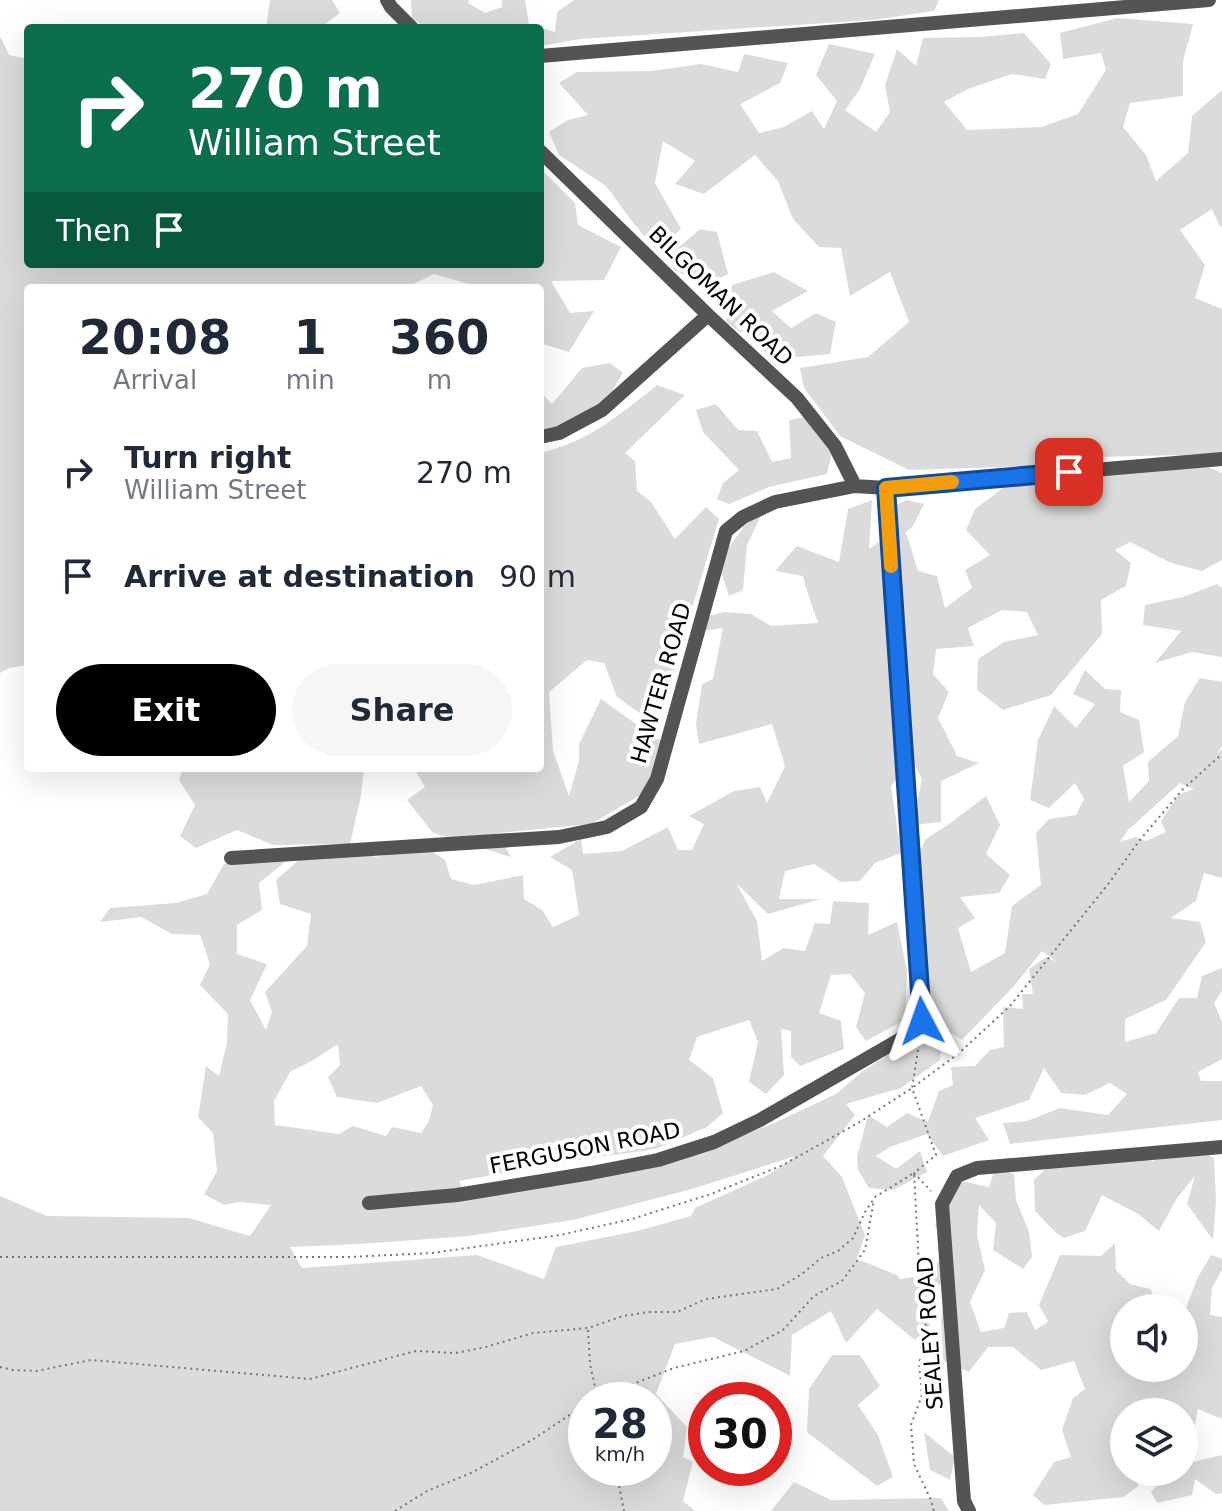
<!DOCTYPE html>
<html lang="en">
<head>
<meta charset="utf-8">
<style>
	:root { --surface:#fff; --page:#f6f6f7; --text:#1f2937; --muted:#747a83; --accent:#000 }
	body { margin:0; font-family:"DejaVu Sans",sans-serif; background:var(--page); color:var(--text); height:100vh; display:flex; flex-direction:column; font-size:30px; white-space:nowrap }
	* { box-sizing:border-box; margin:0 }
	p { font-size:26px; color:var(--muted) }
	.icon { flex:none; width:44px; height:44px; fill:none; stroke:currentColor; stroke-width:2; stroke-linecap:round; stroke-linejoin:round }
	.map { position:relative; flex:1; overflow:hidden }
	.sheet { position:absolute; left:24px; top:284px; width:520px; height:488px; display:flex; flex-direction:column; background:var(--surface); border-radius:8px; box-shadow:0 8px 32px #0002 }
	.sheet>* { flex:none }
	.top-card { position:absolute; left:24px; top:24px; width:520px; height:244px; border-radius:8px; box-shadow:0 8px 32px #0002; background:#0b6e4f; color:#fff; overflow:hidden }
	.fabs { position:absolute; left:1110px; top:1294px; display:grid; gap:16px }
	.fabs a { display:grid; place-items:center; width:88px; height:88px; border-radius:50%; background:var(--surface); box-shadow:0 8px 32px #0002; font-size:40px }
	.speed { position:absolute; left:568px; top:1382px; display:flex; gap:16px; font-size:40px; font-weight:700; text-align:center }
	.speed>* { display:grid; place-content:center; width:104px; height:104px; border-radius:50%; background:var(--surface); box-shadow:0 8px 32px #0002; line-height:1 }
	.speed small { font-size:20px; font-weight:400 }
	.speed .limit { border:12px solid #d22; background:#fff; color:#111 }
	.pin { position:absolute; display:grid; place-items:center; width:68px; height:68px; color:#fff; margin:-34px; border-radius:16px; box-shadow:0 4px 12px #0006 }
	.me { position:absolute; width:88px; margin:-44px; rotate:356deg; stroke-linejoin:round; filter:drop-shadow(0 0 6px #0008) }
	.turn { display:flex; align-items:center; gap:28px; height:168px; padding:0 32px; font-size:36px }
	.turn .icon { width:104px; height:104px; stroke-width:2.5 }
	.turn b { display:block; font-size:56px; line-height:68px }
	.then { display:flex; align-items:center; height:76px; padding:0 32px; background:#0003; gap:16px; font-size:30px }
	.eta { display:flex; justify-content:space-evenly; align-items:center; height:136px; text-align:center }
	.eta b { font-size:48px; font-weight:700; line-height:56px }
	.cta { display:flex; gap:16px; margin-top:auto; padding:16px 32px }
	.cta a { flex:1; height:92px; border-radius:48px; background:var(--accent); color:#fff; font-size:32px; font-weight:700; line-height:92px; text-align:center }
	.cta a+a { background:var(--page); color:var(--text) }
	ul { padding:0; list-style:none }
	li { display:flex; align-items:center; gap:24px; height:104px; padding:0 32px }
	li div { flex:1 }
	li b { display:block; font-size:30px }
	li em { font-style:normal }
	.map>svg:first-child { display:block }
	.green { fill:#dbdbdb; fill-rule:evenodd }
	.lines { fill:none; stroke-linecap:round; stroke-linejoin:round }
	.path { stroke:#767676; stroke-width:2; stroke-dasharray:2 4; stroke-linecap:butt }
	.minor { stroke:#545454; stroke-width:14 }
	.route-casing { stroke:#114b97; stroke-width:20 }
	.route { stroke:#1a73e8; stroke-width:14 }
	.slow { stroke:#f59e0b; stroke-width:14 }
	.labels { text-anchor:middle; dominant-baseline:central; stroke-width:8; stroke-linejoin:round; paint-order:stroke }
	.street-label { font-size:22px; fill:#000; stroke:#fff }
</style>
</head>
<body>
<div class="map">
<svg width="1222" height="1511" viewBox="0 0 1222 1511">
	<rect width="100%" height="100%" fill="#fff"/>
	<path class="green" d="M270,0h62l8,13 -20,15h-54z
		M411,0h58l-1,3 17,10 17,-6v-7h23l4,24 26,8 2,-20 17,-12h365l-5,11 -62,9 -292,19 -40,7v-18h-114l-14,-10z
		M1117,18l76,6 -10,37v35l-53,7 -7,24 23,28 10,26 32,-28 4,-37 30,-26v136l-2,1 -8,-18 -32,21 25,35 -10,33 27,11v145l-123,3 -64,9 -126,4 -69,-34 -36,-48 -4,-20 68,-11 41,-35 -19,-50 -40,24 -9,-48 -22,-1 -26,-28 -15,-38 -23,-26 -51,39 -29,-10 20,-23 -32,-20 -8,42 26,46 -24,22 -26,-31 -25,-34 -47,-31 -10,-23 19,-12 20,-5 -29,-32 18,-11 74,-1 50,-7 37,8 6,-18 44,9 -8,20 -40,21 19,29 25,-6 28,-16 12,18 13,-28 -21,-26 13,-31 46,10 -15,35 -15,21 31,22 14,-20 -5,-27 12,-36 19,17 7,-28 56,-1 45,-4 27,31 -6,15 -33,-5 -44,15 -24,13 23,28 74,-3 37,-13 28,-44 -5,-17 -38,6 -3,-26z
		M0,36l9,19 19,4v205h115l21,4 49,-4h327v-96l35,35 3,22 43,22 -17,33 -53,1 19,32 24,-2 -25,41 -29,-9v-55h-72l4,-3 -38,-11 -29,14h-377v377l-19,3 -9,5z
		M700,229l17,3 11,42 -24,12 -31,-17 -2,-15z
		M774,272l34,19 -36,20 19,17 25,-15 20,9 -6,32 -44,4 -11,8 -24,-34h-11l-14,-10 6,-37z
		M610,363l13,10 -20,33 -46,21 -17,2v-38l12,13 30,-36z
		M657,385l28,10 -60,58 10,8 2,30 14,11 24,37 31,-32 13,12 -27,89 -30,31 15,27 -32,51 -28,-20 -13,-34 -17,-3 -38,32 4,59 16,45 10,-35v-17l22,-45 46,33 25,15 -21,42 -60,35 -94,9 14,24 -78,-24 -26,-33 18,-13 -11,-19h126v-315c47,-11 80,-38 117,-68z
		M716,404l22,26 19,1 15,31 19,-4 -2,-38 21,-4 22,36 -5,22 -58,13 -40,17 -12,-5 6,-16 16,-13 -36,-38 -7,-22z
		M1206,466l16,7v87l-20,11 -31,-8 -41,-21 -15,8 16,13 -5,23 -25,14 1,34 -51,61 -48,15 -26,-20 1,-31 26,-17 34,-7 -11,-23 -25,-2 -34,18 6,18 -38,3 -3,25 16,18 -11,26 19,38 22,7 -38,18v41l-29,3 10,-46 -10,-19 -21,26 10,67 -26,10 -15,18 -19,1 -27,-18 -29,7 -6,28h42l-53,15 -32,-31 21,38 5,40 22,-13 21,3 10,-28 15,1 3,-23 36,2 -1,32 29,-13 10,49 -2,49 -39,21 -10,-14 9,-34 -15,-19 -19,1 -12,38 22,8 3,28 -44,17 -9,-9v-26l-10,-2 3,46 -18,19 -17,-12 9,-40 -9,-22 -52,17 -8,23 24,18 10,35 -16,14 -51,22 -72,10 -125,22 8,17 39,-4 185,-38 83,-33 62,-29 27,-23 51,-33 3,-29 -6,-141 15,-29 23,-15 37,-28 14,29 -14,29 24,21 -11,18 -39,4 15,21 -17,10 13,44 34,-19 7,-47 29,-21 -5,-52 13,-14 27,-4 8,-16 -9,-16 -26,25 -19,-8 8,-60 16,-34 22,22 19,-24 -22,-10 12,-24 20,19 16,1 -1,22 19,8 5,32 -21,14 6,36 20,-21 -1,-19 30,-26 7,-34 15,-24 22,4v64l-4,6 4,-2v128l-18,-5 -8,28 -25,17 29,4 6,20 -40,58 -41,19v23l31,-9 23,-35h18l5,-22 20,-8v23l-8,12 8,19v37l-24,13 3,9h21v39l-212,24 -7,-21 24,-2 33,-13 48,7 19,-21 -17,-11 -25,12 -24,-2 -17,-25 -15,32 -54,18 14,22 -46,16 -16,-22 -37,13 -14,9 20,13 24,-18 7,21 -34,18 -24,-2 -11,-18 -1,-13 11,-42 19,12 20,-14 21,9 11,-31 14,-6 -2,-18 24,-1 15,-16 14,-3 -1,-40 20,2 -1,-15h11l-4,-25 17,-12 11,5 -15,-11 -28,35 -52,54 -19,-12 -3,32 -39,28 -55,16 9,11 -32,41 19,21 23,58 -8,24 40,16 3,4 20,-3 32,-25 -17,-25 26,-45 28,6 6,-18 19,5 2,26 13,32 3,25 -9,12 -30,-19 3,-27 -17,-18 -2,30 8,35 -15,32 11,30 23,-4 5,-15 18,-1 8,18 13,-8 -9,-17 21,-50 41,1 14,-13 1,27 14,14 20,5 11,19h-37v60h60v-55l13,-34 14,-24 11,4v11l-10,18 -2,27 12,2v102l-24,-10 -7,35 2,18 29,-7v38l-6,1 -21,-15 -3,16 -35,8 -6,-11 18,-20h15v-60h-60v60h14v14l-14,11 -80,8 -11,-10 21,-33 17,-5 -9,-27 11,-32 12,-9 -11,-28 -33,9 -28,-23h-25l-19,25 -26,-12 -2,-40 7,-43 -30,29 12,19 -15,15 -38,-31 -31,34 -15,-32 -39,24 -2,41 -77,-39 -38,7 -19,50 31,33 -4,30 10,5 -10,39 12,10h-695v-315l47,20 142,2 61,18 21,-31 -32,-3 -15,3 -20,-11 13,-23 -4,-38 -15,-16 8,-51 13,10 8,-33 1,-29 -28,-29 10,-21 -10,-29 -28,-1 -31,-17 -41,5 10,-14 66,-5 31,-9 17,-30 61,-2 -26,21 3,27 -25,15v29l30,10 -17,36 16,30 6,-18 -7,-20 42,-46 4,-32 -31,-10 -4,-24 24,-21 50,-12 25,10 50,-10 20,13 6,19 23,6 49,-10 1,24 18,11 11,17 26,-12 -7,-45 -22,-13 31,-18 2,15 39,-3 46,-24 10,23h14l12,-26 -15,-8 45,-25 26,-4 7,16 18,-37 -13,-42 -73,20 -3,-20 6,-40 11,-5 10,-51 -25,4 11,-16 15,-4 27,2 20,12 47,-3c-5,-16 -11,-30 -15,-47l-28,-5 22,-25 42,16 9,-53 24,-9 -3,49 14,-10 8,-32 16,-7 17,4 -11,22 -7,6 12,39 19,5 8,32 27,-20 -7,-18 25,-15 -24,-25 9,-21 40,-30 41,9h34l14,-17zM1180,783l14,6 -16,6 -17,26 5,11 -20,9 -11,-4 -15,5 8,-12zM338,1044l2,21 -12,12 9,20 40,6 44,-17 12,19 -4,16 -8,12 -29,-6 -6,9 -33,-10 -14,8 -64,-9 -1,-24 16,-29 22,-11zM796,1156l-28,19 -73,33 -4,8 -54,15 -81,16 -12,32 -67,-24 -175,13 -12,-21 70,-3 109,-8 104,-16 119,-31zM586,1400h68v68h-68z
		M764,509l-17,36 -4,45 -14,6 -11,-34 28,-38z
		M1217,584l5,4v69l-30,-5 -37,11 26,-32 -38,-6 2,-20 38,-8z
		M183,768h181l-3,28 -11,48 -77,1 -36,-15 -41,18 -16,-12 15,-31 -16,-25z
		M1191,1145l23,13 2,43 -3,39 -26,-36 8,-28 -18,22 -18,33 -21,-17 -36,-19 -17,36 -21,7 -9,-6 -20,-21 -1,-31 17,-16 72,-9 30,6z
		M832,1355h28l20,31 -22,19 20,30 15,42 -16,9 -70,-54 2,-43z
		M924,1432l31,25 -5,23 -20,-10z
		M794,1482l37,18 110,-2 8,13h-178z"/>
	<g class="lines">
		<path class="path" d="M919,1044l-7,44 24,67 -22,18 17,18
			M0,1257h349l83,-4 128,-18 72,-16 79,-25 72,-29 75,-42 54,-35 46,-34 52,-48 99,-123 30,-42 44,-52 39,-35
			M588,1330l2,34 8,36
			M0,1367l13,3 23,1 55,-11 219,19 106,-28 40,2 30,-6 47,-14 55,-5 35,-12 25,-4h29l29,-13 71,-10 25,-15 19,-16 17,-7 15,-13 12,-26 10,-15 39,-24 5,94 7,38 -1,36 -6,22 3,32 -11,30 3,39 16,34 4,13
			M592,1400l82,-32 70,-17 39,-21 31,-34 28,-15 23,-31 9,-50
			M618,1468v12l6,31
			M395,1511l32,-20 44,-18 61,-33 54,-36"/>
		<path class="minor" d="M387,0l4,7 21,21
			M540,56l669,-56
			M540,151l168,164 89,83 38,48 20,40
			M540,437l19,-4 43,-23 106,-95
			M231,858l328,-21 48,-10 34,-20 16,-28 69,-248 17,-14 32,-15 80,-16 31,2 336,-29
			M369,1203l88,-8 134,-22 67,-13 56,-18 46,-22 139,-80 23,-19 -36,-533
			M969,1511l-5,-10 -22,-297 15,-28 20,-8 245,-21"/>
	</g>
	<g class="lines">
		<g class="route-casing">
			<path id="route" d="M922,1021l-36,-533 183,-16"/>
		</g>
		<use href="#route" class="route"/>
		<path class="slow" d="M891,566l-5,-78 66,-6"/>
	</g>
	<g class="labels">
		<g class="street-label">
			<text transform="translate(721 296) rotate(44)">BILGOMAN ROAD</text>
			<text transform="translate(661 683) rotate(-74)">HAWTER ROAD</text>
			<text transform="translate(585 1148) rotate(-11)">FERGUSON ROAD</text>
			<text transform="translate(930 1333) rotate(-94)">SEALEY ROAD</text>
		</g>
	</g>
</svg>
<div class="fabs">
<a><svg class="icon" aria-label="sound" viewBox="0 0 24 24"><path d="M4 9h4l5-4v14l-5-4H4zM17 9q2 3 0 6"/></svg></a>
<a><svg class="icon" aria-label="layers" viewBox="0 0 24 24"><path d="M12 4l9 5-9 5-9-5zM3 14l9 5 9-5"/></svg></a>
</div>
<div class="speed"><div>28<small>km/h</small></div><div class="limit">30</div></div>
<div class="pin" style="left:1069px;top:472px;background:#d93025"><svg class="icon" aria-label="arrive" viewBox="0 0 24 24"><path d="M6 21V4h12l-3 4 3 4H6"/></svg></div>
<svg class="me" style="left:922px;top:1021px" viewBox="-20 -20 40 40"><path d="M0-17L14 15 0 8-14 15z" fill="#1a73e8" stroke="#fff" stroke-width="4"/></svg>
<div class="top-card">
<div class="turn"><svg class="icon" aria-label="right" viewBox="0 0 24 24"><path d="M7 20v-9h11M14 6l5 5-5 5"/></svg><div><b>270 m</b>William Street</div></div>
<div class="then">Then<svg class="icon" aria-label="arrive" viewBox="0 0 24 24"><path d="M6 21V4h12l-3 4 3 4H6"/></svg></div>
</div>
<section class="sheet">
<div class="eta">
<div><b>20:08</b><p>Arrival</p></div>
<div><b>1</b><p>min</p></div>
<div><b>360</b><p>m</p></div>
</div>
<ul>
<li><svg class="icon" aria-label="right" viewBox="0 0 24 24"><path d="M7 20v-9h11M14 6l5 5-5 5"/></svg><div><b>Turn right</b><p>William Street</p></div><em>270 m</em></li>
<li><svg class="icon" aria-label="arrive" viewBox="0 0 24 24"><path d="M6 21V4h12l-3 4 3 4H6"/></svg><div><b>Arrive at destination</b></div><em>90 m</em></li>
</ul>
<div class="cta"><a>Exit</a><a>Share</a></div>
</section>
</div>
</body>
</html>
